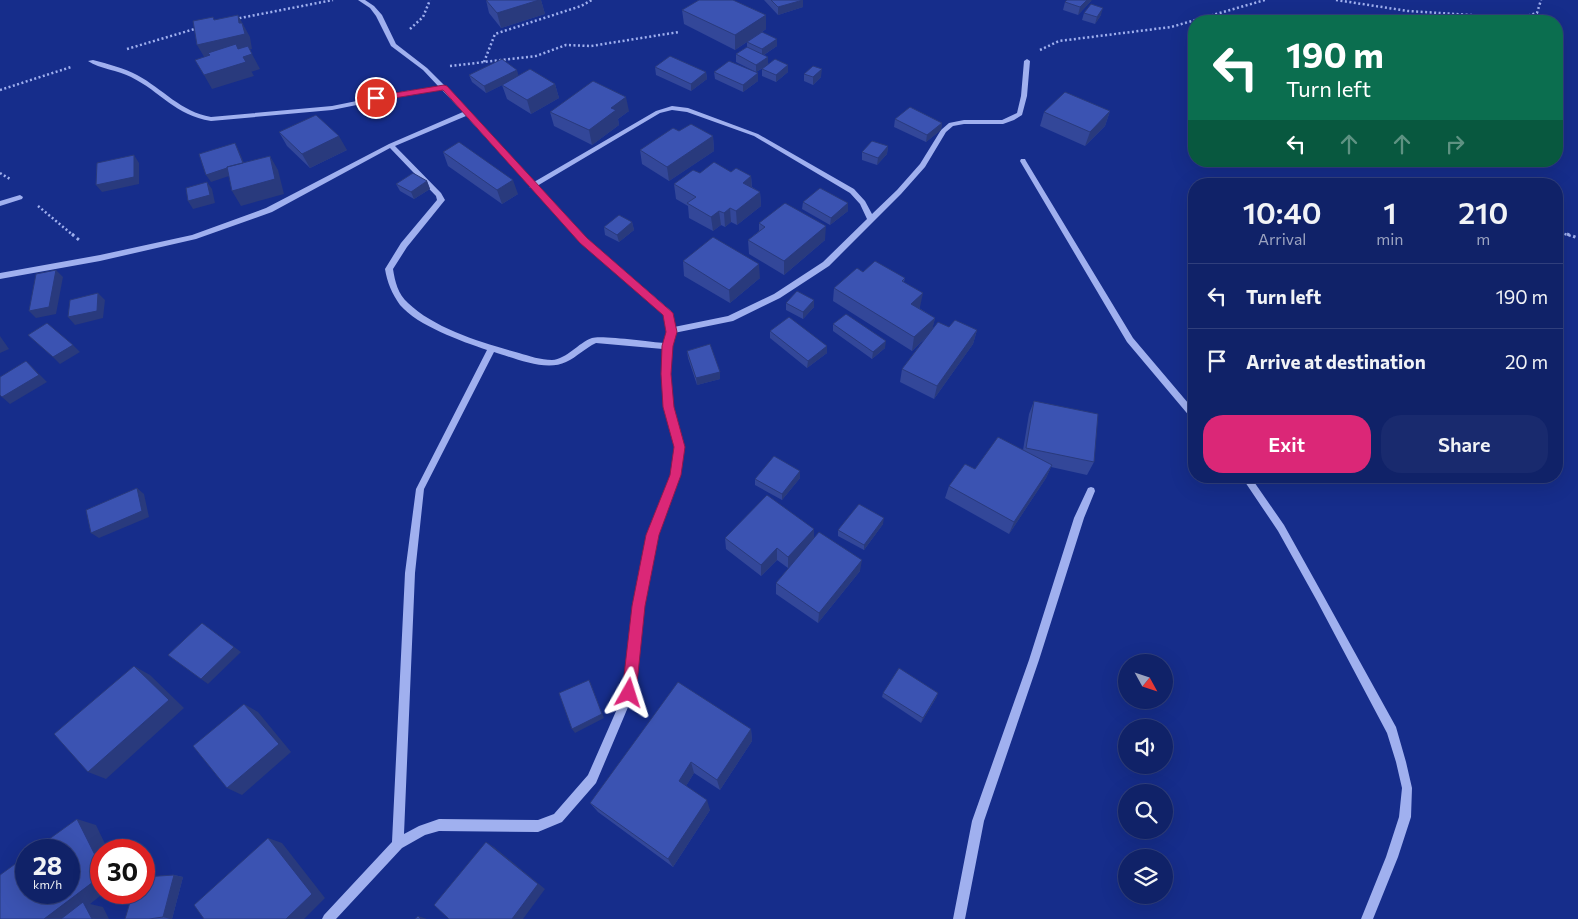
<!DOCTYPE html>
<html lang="en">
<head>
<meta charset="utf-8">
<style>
	:root { --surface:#102268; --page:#192a6e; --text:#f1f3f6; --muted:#9ca4c0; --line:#303f7c; --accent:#db2777 }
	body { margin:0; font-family:Commissioner,sans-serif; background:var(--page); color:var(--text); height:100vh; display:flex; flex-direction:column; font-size:19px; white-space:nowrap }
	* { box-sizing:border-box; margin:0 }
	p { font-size:16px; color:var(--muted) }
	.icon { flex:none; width:28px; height:28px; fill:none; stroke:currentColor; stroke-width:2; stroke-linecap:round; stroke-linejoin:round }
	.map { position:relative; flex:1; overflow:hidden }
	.side { position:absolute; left:1188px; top:178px; width:375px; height:305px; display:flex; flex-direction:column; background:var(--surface); border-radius:20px; box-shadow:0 5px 20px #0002,0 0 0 1px var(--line) }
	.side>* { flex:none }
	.top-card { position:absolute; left:1188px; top:15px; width:375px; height:152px; border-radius:20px; box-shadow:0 5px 20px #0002,0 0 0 1px var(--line); background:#0b6e4f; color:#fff; overflow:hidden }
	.needle { width:32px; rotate:130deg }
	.tools { position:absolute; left:1118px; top:654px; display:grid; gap:10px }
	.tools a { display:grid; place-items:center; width:55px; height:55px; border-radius:50%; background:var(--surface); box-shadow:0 5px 20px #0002,0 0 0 1px var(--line); font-size:25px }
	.speed { position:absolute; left:15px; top:839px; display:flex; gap:10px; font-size:25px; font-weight:700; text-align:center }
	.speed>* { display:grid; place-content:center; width:65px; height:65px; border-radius:50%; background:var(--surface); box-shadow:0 5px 20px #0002,0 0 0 1px var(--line); line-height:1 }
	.speed small { font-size:12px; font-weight:400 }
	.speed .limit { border:8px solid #d22; background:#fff; color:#111 }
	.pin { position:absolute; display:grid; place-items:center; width:42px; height:42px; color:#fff; margin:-21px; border:2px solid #fff; border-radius:50%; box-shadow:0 1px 5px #0007 }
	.me { position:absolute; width:55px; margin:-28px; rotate:6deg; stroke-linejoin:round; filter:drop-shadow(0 0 4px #0008) }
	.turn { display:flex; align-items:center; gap:18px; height:105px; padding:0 15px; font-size:22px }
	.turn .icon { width:65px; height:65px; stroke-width:2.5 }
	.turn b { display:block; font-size:35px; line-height:42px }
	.lanes { display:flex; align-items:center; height:48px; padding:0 15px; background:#0003; justify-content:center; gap:25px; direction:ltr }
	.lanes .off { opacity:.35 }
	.eta { display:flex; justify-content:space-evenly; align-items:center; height:85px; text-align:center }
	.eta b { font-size:30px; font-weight:600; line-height:35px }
	.primary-button { display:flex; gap:10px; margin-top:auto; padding:10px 15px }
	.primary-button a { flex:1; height:58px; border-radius:20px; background:var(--accent); color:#fff; font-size:20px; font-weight:600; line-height:58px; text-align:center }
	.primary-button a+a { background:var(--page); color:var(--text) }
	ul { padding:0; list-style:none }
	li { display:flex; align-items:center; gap:15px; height:65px; padding:0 15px; border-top:1px solid var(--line) }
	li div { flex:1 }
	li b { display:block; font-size:19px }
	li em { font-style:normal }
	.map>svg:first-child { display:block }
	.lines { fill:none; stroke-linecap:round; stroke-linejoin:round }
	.path-far1 { stroke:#a0b0ef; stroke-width:2.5; stroke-dasharray:2 2.5; stroke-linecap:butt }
	.path { stroke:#a0b0ef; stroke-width:3; stroke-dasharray:2.5 4; stroke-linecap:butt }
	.minor { fill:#a0b0ef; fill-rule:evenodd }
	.wall { fill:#334799 }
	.shaded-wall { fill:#293a7d }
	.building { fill:#3b53b2; stroke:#293a7d }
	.route { fill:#db2777; stroke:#8e194d }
</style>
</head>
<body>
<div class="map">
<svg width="1578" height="919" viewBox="0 0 1578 919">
	<rect width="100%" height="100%" fill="#162d8b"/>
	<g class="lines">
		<path class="path-far1" d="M1336,0l72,11 111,7 18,-5 4,-13
			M235,19l98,-19
			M410,29l13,-12 7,-17
			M127,49l71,-21
			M1040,50l19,-9 112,-14 94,-27
			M484,62l11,-28 86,-28 11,-6
			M450,66l86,-10 30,-11 25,1 88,-14
			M0,90l71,-23
			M0,173l10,6
			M38,206l36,30
			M1556,231l15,5"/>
		<path class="path" d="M72,234l7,6
			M1567,234l11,4"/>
		<path class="minor" d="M358,0h7l9,6 8,9 14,29 31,24 19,19 88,95 122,-71 16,-5 16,2 70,26 96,55 11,12 7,13 25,-24 23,-26 21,-34 8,-7 15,-3h38l15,-7 4,-17 3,-35 3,-2 3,2 -3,35 -5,19 -8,5 -11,4h-39l-11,2 -7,6 -21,35 -24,27 -72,72 -49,32 -47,23 -59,12 -3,13 -1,28 2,33 12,40 -4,28 -22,60 -14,71 -10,87 -38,90 -34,39 -24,10 -99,-1 -14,4 -23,13 -66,71h-14l2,-4 68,-73 13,-269 11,-84 71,-139c-26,-9 -69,-24 -87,-45 -8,-11 -13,-23 -15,-36l16,-26 36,-43 -1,-4 -46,-48 -118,64 -76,27 -96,22 -100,18v-6l100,-18 92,-20 74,-27 123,-64 74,-32 -21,-22 -36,5 -74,15 -121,11c-36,-6 -50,-29 -80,-44 -13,-7 -31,-8 -43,-16l5,-1c15,4 31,8 44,15 26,14 44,37 74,42l121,-11 74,-15 33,-4 -16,-17 -32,-24 -15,-30 -6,-8zM672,110l15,2 67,24 96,57 10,11 7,15 -44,43 -49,32 -46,22 -54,11 -3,-16 -85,-73 -49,-52 123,-73zM466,116l63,69 1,3h2l48,54 84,72 3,17 -3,12c-14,-1 -63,-8 -72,-5 -14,5 -25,21 -40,22 -11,0 -23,-4 -33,-7 -36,-10 -84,-24 -111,-50 -10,-9 -13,-21 -15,-34l14,-22 38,-47 -4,-7 -46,-47zM596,343l67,6 -1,25 2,33 12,40 -4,28 -24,60 -14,71 -10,87 -36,82 -34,39 -16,6 -99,-1 -20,7 -15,8 11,-261 9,-84 70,-137c20,6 52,20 72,10 11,-5 19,-14 30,-19z
			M1021,159h4l1,2 107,177 61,72v9l-3,-1 -64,-76 -107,-181z
			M20,195l3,2 -1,2 -22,7v-5z
			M1241,476h9l34,49 39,70 73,132 10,35 6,26 -1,29 -13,40 -25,62h-12l25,-62 13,-40 3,-29 -6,-26 -9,-29 -70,-132 -39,-70z
			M1091,487l3,1 1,3 -11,27 -45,142 -55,161 -19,98h-12l19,-98 57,-161 45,-142 14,-30z"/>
	</g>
	<path class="wall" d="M486,0h55l4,14 -44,14 -12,-15z
		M764,0h39v7l-25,8z
		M1091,1l-13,14 -15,-5 2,-8z
		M682,10l84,19 -4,3 15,14 -13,9 4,9 20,8 -12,10 -14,-6v-7l3,-2 -9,5 -20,-10v-8l11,-7v-5l-12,8 -51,-26z
		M1084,13l17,2 -6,9 -13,-4z
		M655,67l51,5 1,7 -16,12 -35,-16z
		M714,72l44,9 -15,11 -28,-13z
		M804,74l17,3 -8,8 -9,-4z
		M469,75l50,1 36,8 4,14 -28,16 -24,-15 -5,-14 -16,8 -14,-11z
		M629,111l-11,8 1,6 -27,20 -38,-19 -4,-14z
		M1110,111l-5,15 -20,20 -45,-20 4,-14z
		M895,119l47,4 -1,7 -15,12 -32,-15z
		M679,131l34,5 1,15 -45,30 -27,-17 -2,-14z
		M279,132l68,18 -37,18 -23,-22z
		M888,146l-1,8 -10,11 -15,-5v-8z
		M443,152l75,42 -16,10 -54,-38z
		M731,172l20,4 1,11 8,5 1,14 -24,19 -6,-3 -6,5 -4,-2 -8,6 -24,-13 -1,-12 -12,-7 -2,-15 26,-11z
		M427,181l3,8 -16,10 -14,-8 -4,-7z
		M803,202l45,9 -18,14 -28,-16z
		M632,222l2,8 -15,12 -14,-7 -1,-8z
		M759,223l66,17 -41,35 -35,-21 -1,-14 11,-9z
		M683,261l77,17 -30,25 -46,-27z
		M863,272l42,6 -1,4 16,25 -1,1 16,10 -3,11 17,-2 28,3 -4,14 -39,55 -34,-17 2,-13 24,-32 -14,14 -79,-50 1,-13z
		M786,303l28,4 -11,12 -17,-9z
		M833,324l52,24 -13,11 -39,-28z
		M770,331l57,15v7l-20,15 -37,-30z
		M687,351l33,28 -23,6 -9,-27z
		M1034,401l60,61 -7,13 -36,-8 -5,11 -37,56 -64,-36 4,-12 26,-17 48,-19 6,-36z
		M800,478l-18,22 -27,-15v-6z
		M883,524l-19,26 -26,-14v-6z
		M725,538h89l46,33 -42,52 -42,-29v-11l20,-24 -8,9 -11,-8 -16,16 -35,-27z
		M883,693h55l-2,5 -15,25 -39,-26z
		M751,729l1,12 -32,49 -26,-17 -8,13 24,24 -37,57 -75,-55 -8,-9z
		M174,875l9,2 -11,42h-47z"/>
	<path class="shaded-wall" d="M539,0h2l4,14 -44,14 -4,-15z
		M803,0v7l-25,8v-8z
		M1087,0h5l-14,15 2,-8z
		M1103,8l-2,7 -6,9 2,-7z
		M238,15l12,22 2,12 -46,11 -9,-15 42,-22z
		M766,15v14l-31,21v-15z
		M777,39v7l-15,10v-7z
		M252,54l8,15 -9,3 -8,-15z
		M768,57v8l-12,7v-7z
		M246,62l8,14 -42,13 -8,-14z
		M788,65v7l-12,10v-7z
		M822,69l-1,8 -8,8v-8z
		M517,70l2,7 -33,16 -2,-7z
		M706,72l1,7 -16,12v-7z
		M758,73v8l-15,11v-7z
		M555,84l4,14 -28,16 -4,-14z
		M626,97l3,14 -11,8 1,6 -27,20 -3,-15 22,-22z
		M1110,111l-5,15 -20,20 5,-14z
		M942,123l-1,7 -15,12 1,-7z
		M339,136l8,14 -37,18 -8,-14z
		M713,136l1,15 -45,30 -2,-14z
		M235,143l4,8 8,19 -36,12 -5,-7z
		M888,146l-1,8 -10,11 1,-7z
		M134,155l5,8v21l-37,8 -6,-7z
		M270,156l8,14 6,24 -43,12 -9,-15z
		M751,176l1,15 -9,-8z
		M513,180l5,14 -16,10 -5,-14z
		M427,181l3,8 -16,10 -3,-7z
		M207,182l5,7 3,14 -22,6 -5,-8z
		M760,192l1,14 -24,19 -1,-14z
		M848,203v8l-18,14 1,-7z
		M730,208l1,14 -6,5 -1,-14z
		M719,211l2,14 -8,6 -2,-14z
		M632,222l2,8 -15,12 -2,-7z
		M826,226l-1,14 -41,35v-14z
		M759,264l1,14 -30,25 -1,-13z
		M56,270l7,7 -7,37 -20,4 -7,-7z
		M98,293l7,7 -2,18 -28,7 -7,-8z
		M923,293l-3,14 -11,11 2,-14z
		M814,300v7l-11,12v-7z
		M935,318l-3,13 -20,20 2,-14z
		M977,330l-4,14 -39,55 3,-13z
		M0,336l9,13 -9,4z
		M886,341l-1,7 -13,11 1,-7z
		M73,345l7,7 -20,12 -7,-7z
		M827,346v7l-20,15 1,-7z
		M26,361l21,21 -37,22 -8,-7z
		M720,372v7l-23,6 -1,-7z
		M1052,465l-6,13 -37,56 5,-12z
		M800,471v7l-18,22v-6z
		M137,488l7,6 5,23 -50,21 -8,-5z
		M884,518l-1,6 -19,26v-5z
		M814,529v11l-26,28v-11z
		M777,548v12l-16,16v-11z
		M862,560l-2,11 -42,52 1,-10z
		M202,623l39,29 -33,32 -7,-5z
		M134,666l16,9 34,33 -78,71 -18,-7z
		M589,680l15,38 -29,15 -3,-4z
		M938,693l-2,5 -15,25 2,-5z
		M244,704l14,8 33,40 -49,43 -15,-7z
		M751,729l1,12 -32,49 -3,-10z
		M691,762l3,11 -11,18 -4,-10z
		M707,800l3,10 -37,57 -5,-8z
		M77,819l19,6 12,25h-7v17z
		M268,838l14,5 43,55 -21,21h-18z
		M486,842l8,5 51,42 -22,30h-11z
		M174,875l9,2 -11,42h-2l-7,-2z
		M101,876v16h4l-15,12 13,3 6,12h-65z
		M418,916l9,3h-6z"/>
	<path class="building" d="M486,0h53l-42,13z
		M699,0h34l33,15 -31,20 -53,-25z
		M771,0h32l-25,7z
		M1067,0h20l-7,7 -15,-5z
		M1091,4l12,4 -6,9 -13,-4z
		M238,15l1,8h3l3,11 -48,11 -4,-24 20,-4 1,3z
		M762,32l15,7 -15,10 -15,-7z
		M236,44l2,5 10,-3 4,8 -9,3 3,5 -42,13 -9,-15 15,-5 -2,-2z
		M747,47l21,10 -12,8 -20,-11z
		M670,56l36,16 -15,12 -36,-17z
		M502,59l15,11 -33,16 -15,-11z
		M775,59l13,6 -12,10 -14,-6z
		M729,61l29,12 -15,12 -29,-13z
		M813,66l9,3 -9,8 -9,-3z
		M530,69l25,15 -28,16 -25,-15z
		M593,81l33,16 -15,11 5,2 -27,20 -39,-18z
		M1065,92l45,19 -20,21 -46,-20z
		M910,107l32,16 -15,12 -32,-16z
		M316,115l23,21 -37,18 -23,-22z
		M691,124l22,12 -46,31 -27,-17 33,-22 6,3z
		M872,141l16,5 -10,12 -16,-6z
		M459,142l54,38 -16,10 -54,-38z
		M235,143l8,20 -16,4v1l-21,7 -7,-21z
		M134,155v22l-38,8 1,-22z
		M270,156l5,23 -43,12 -5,-24z
		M714,162l17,10 5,-4 15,8 -8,7 17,9 -24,19 -6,-3 -6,5 -5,-2 -8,6 -24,-14 9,-6 -22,-13 19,-14 7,3z
		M413,173l14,8 -16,11 -15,-8z
		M207,182l3,13 -22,6 -2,-13z
		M820,188l28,15 -17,15 -28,-16z
		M785,203l41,23 -42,35 -36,-21 17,-13 -6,-4z
		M619,215l13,7 -15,13 -13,-8z
		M713,237l46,27 -30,26 -46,-29z
		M875,261l30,17 -3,3 21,12 -12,11 24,14 -21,19 -80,-49 23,-20 6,4z
		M56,270l-7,37 -20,4 7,-37z
		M797,291l17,9 -11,12 -17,-9z
		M98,293l-1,18 -29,6 2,-17z
		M846,314l40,27 -13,11 -40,-28z
		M789,317l38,29 -19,15 -38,-30z
		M955,320l22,10 -40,56 -35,-17 36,-47 11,5z
		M47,323l26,22 -20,12 -25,-22z
		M710,344l10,28 -24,6 -9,-27z
		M26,361l13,14 -37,22 -2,-2v-18z
		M1034,401l64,13 -4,48 -68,-14z
		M998,437l54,28 -38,57 -65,-36 16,-22 10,5z
		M774,456l26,15 -18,23 -27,-15z
		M137,488l5,23 -51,22 -5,-23z
		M767,495l47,34 -26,28 -11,-9 -16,17 -36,-27z
		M859,504l25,14 -20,27 -26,-15z
		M819,532l43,28 -43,53 -43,-30z
		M202,623l32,24 -33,32 -33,-24z
		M134,666l35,34 -81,72 -34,-38z
		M899,668l39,25 -15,25 -40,-25z
		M589,680l13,34 -30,15 -13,-36z
		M678,682l73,47 -34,51 -26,-18 -12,19 28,19 -39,59 -78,-56z
		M244,704l35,40 -52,44 -34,-42z
		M77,819l24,48v9l-57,43h-44v-44l26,-19v36h43v-42h-35z
		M268,838l44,56 -26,25h-82l-10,-14z
		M486,842l52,42 -26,35h-63l-15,-14z
		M174,875l-11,42 -14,2h-24l8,-27h11v-15z
		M83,902l9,17h-31z
		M418,916l3,3h-6z"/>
	<path class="route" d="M444,85l3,1 140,152 86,75 4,19 -4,14 -2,28 3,33 11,40 -4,28 -22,60 -14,71 -9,87 -2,5 -5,2 -5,-2 -2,-5 10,-87 14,-71 24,-60 4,-28 -11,-40 -2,-33 1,-28 4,-14 -3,-17 -83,-72 -137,-153 -67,11 -4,-3 4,-2z"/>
</svg>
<div class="tools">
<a><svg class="needle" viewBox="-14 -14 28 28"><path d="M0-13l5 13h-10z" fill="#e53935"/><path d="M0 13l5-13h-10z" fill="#9ca4c0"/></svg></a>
<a><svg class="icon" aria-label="sound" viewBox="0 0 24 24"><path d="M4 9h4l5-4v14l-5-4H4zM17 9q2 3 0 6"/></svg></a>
<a><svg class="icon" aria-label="search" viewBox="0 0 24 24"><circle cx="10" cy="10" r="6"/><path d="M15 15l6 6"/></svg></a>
<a><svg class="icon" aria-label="layers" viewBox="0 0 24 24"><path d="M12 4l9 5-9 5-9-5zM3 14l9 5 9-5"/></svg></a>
</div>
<div class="speed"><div>28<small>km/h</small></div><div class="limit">30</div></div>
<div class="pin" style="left:376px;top:98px;background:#d93025"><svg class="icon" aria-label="arrive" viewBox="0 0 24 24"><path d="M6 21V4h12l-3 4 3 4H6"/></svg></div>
<svg class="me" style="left:629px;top:693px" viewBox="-20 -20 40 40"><path d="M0-17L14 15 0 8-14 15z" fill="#db2777" stroke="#fff" stroke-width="4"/></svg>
<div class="top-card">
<div class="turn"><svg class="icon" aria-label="left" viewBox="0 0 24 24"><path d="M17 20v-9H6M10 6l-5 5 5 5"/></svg><div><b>190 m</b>Turn left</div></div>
<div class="lanes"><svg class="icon" aria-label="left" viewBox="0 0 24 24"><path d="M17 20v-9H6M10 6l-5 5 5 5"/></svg><svg class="icon off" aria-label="ahead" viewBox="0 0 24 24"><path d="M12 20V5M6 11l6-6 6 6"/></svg><svg class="icon off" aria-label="ahead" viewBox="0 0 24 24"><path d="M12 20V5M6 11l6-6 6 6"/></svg><svg class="icon off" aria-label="right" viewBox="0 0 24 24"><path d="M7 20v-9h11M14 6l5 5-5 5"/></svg></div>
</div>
<section class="side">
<div class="eta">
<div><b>10:40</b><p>Arrival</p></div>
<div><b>1</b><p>min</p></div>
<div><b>210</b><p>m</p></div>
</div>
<ul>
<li><svg class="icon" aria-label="left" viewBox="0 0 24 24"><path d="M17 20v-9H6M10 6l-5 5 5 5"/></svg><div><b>Turn left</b></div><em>190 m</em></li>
<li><svg class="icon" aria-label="arrive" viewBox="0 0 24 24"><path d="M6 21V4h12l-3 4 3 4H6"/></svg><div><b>Arrive at destination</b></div><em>20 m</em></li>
</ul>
<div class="primary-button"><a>Exit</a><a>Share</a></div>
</section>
</div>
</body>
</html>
